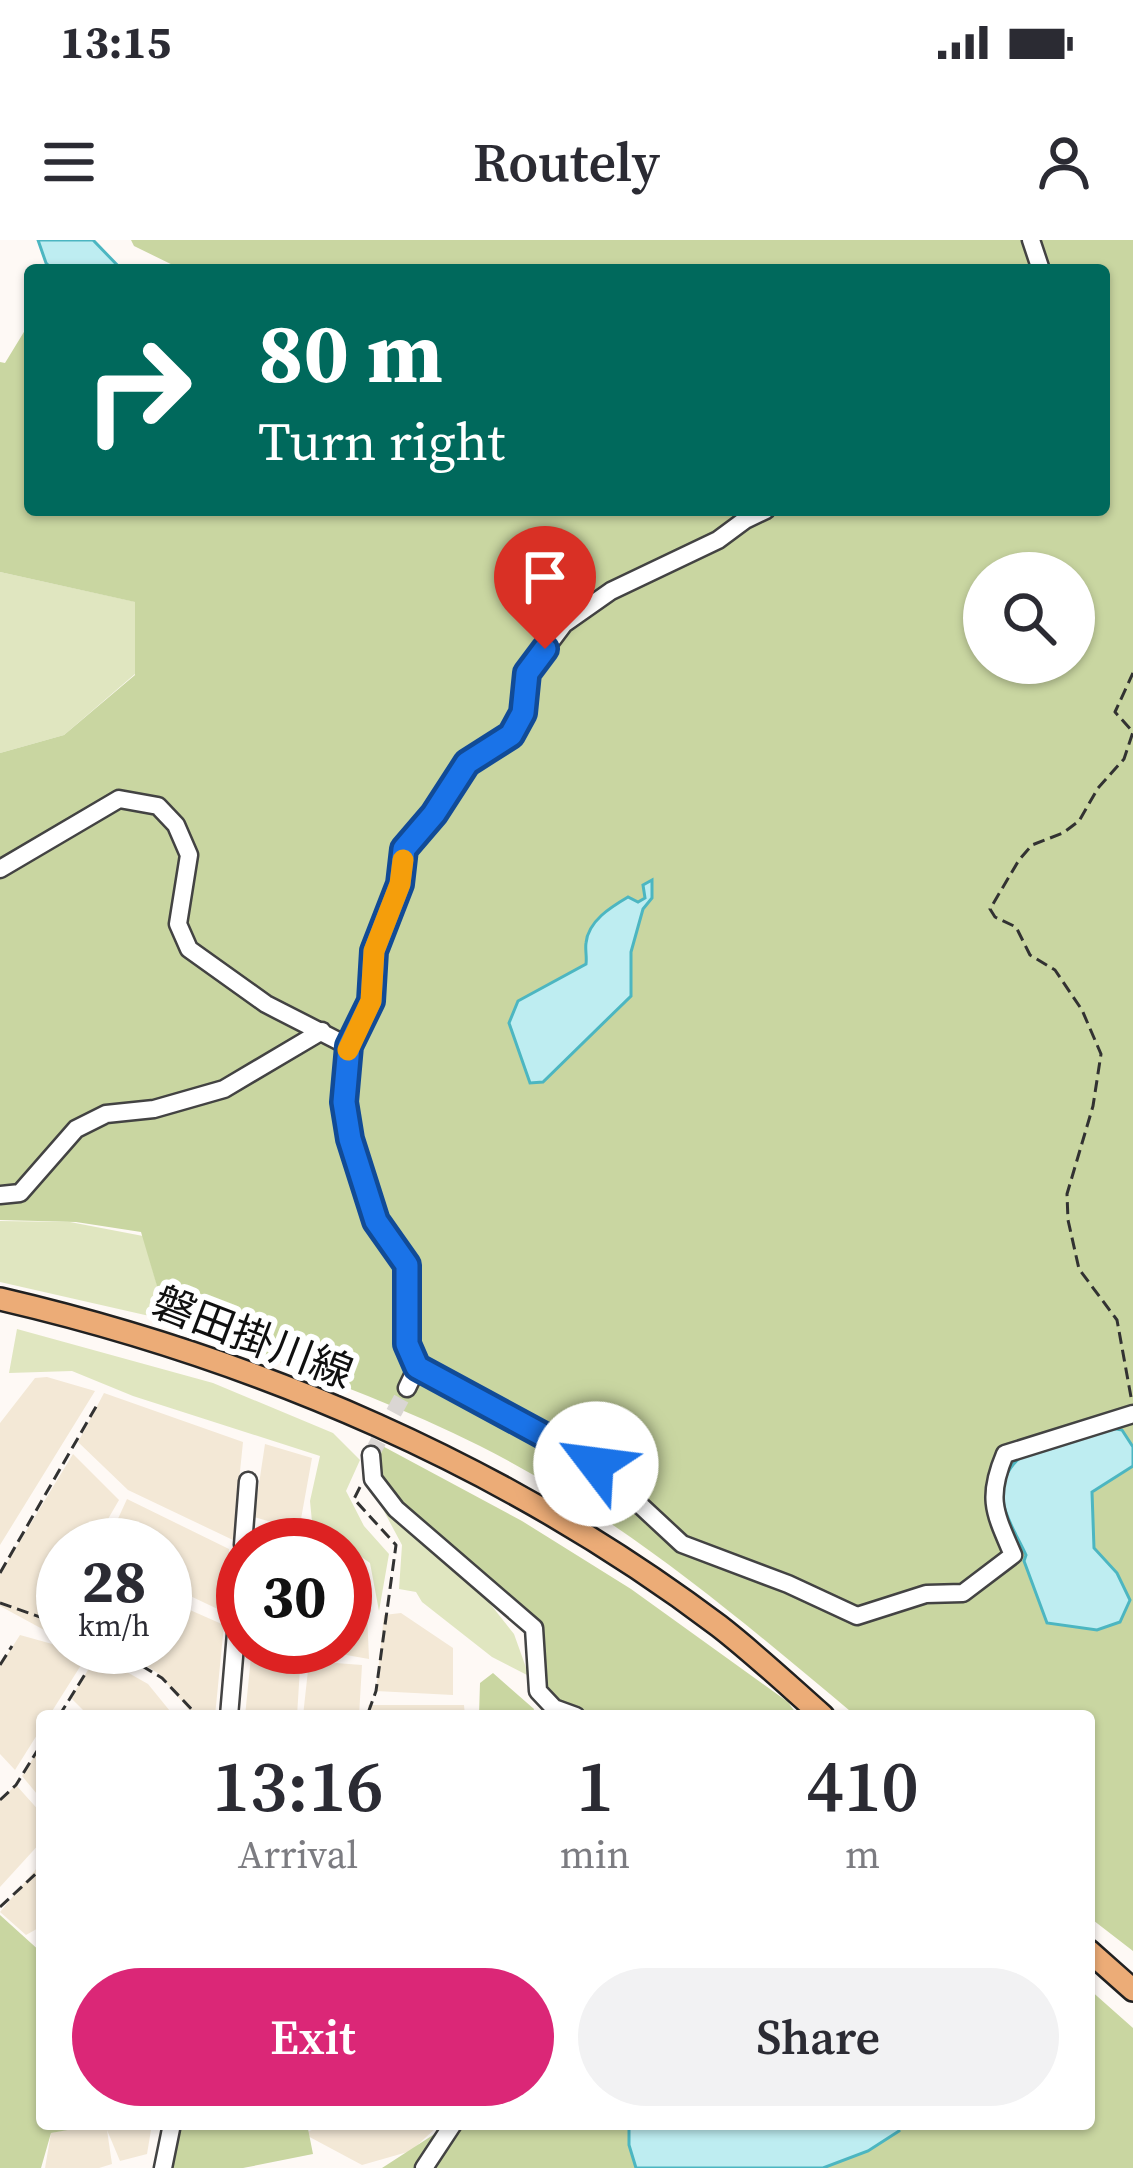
<!DOCTYPE html>
<html lang="en">
<head>
<meta charset="utf-8">
<style>
	:root { --surface:#fff; --page:#f2f2f3; --text:#2b2b33; --muted:#7c7c81; --accent:#db2777 }
	body { margin:0; font-family:"Source Serif 4","Noto Sans JP",serif; background:var(--page); color:var(--text); height:100vh; display:flex; flex-direction:column; font-size:45px; white-space:nowrap }
	* { box-sizing:border-box; margin:0 }
	p { font-size:39px; color:var(--muted) }
	.icon { flex:none; width:66px; height:66px; fill:none; stroke:currentColor; stroke-width:2; stroke-linecap:round; stroke-linejoin:round }
	.map { position:relative; flex:1; overflow:hidden }
	.panel { position:absolute; left:36px; top:1470px; width:1059px; height:420px; display:flex; flex-direction:column; background:var(--surface); border-radius:12px; box-shadow:0 3px 9px #0004 }
	.panel>* { flex:none }
	.hud { position:absolute; left:24px; top:24px; width:1086px; height:252px; border-radius:12px; box-shadow:0 3px 9px #0004; background:#00695c; color:#fff; overflow:hidden }
	.controls { position:absolute; left:963px; top:312px; display:grid; gap:24px }
	.controls a { display:grid; place-items:center; width:132px; height:132px; border-radius:50%; background:var(--surface); box-shadow:0 3px 9px #0004; font-size:60px }
	.speed { position:absolute; left:36px; top:1278px; display:flex; gap:24px; font-size:60px; font-weight:700; text-align:center }
	.speed>* { display:grid; place-content:center; width:156px; height:156px; border-radius:50%; background:var(--surface); box-shadow:0 3px 9px #0004; line-height:1 }
	.speed small { font-size:30px; font-weight:400 }
	.speed .limit { border:18px solid #d22; background:#fff; color:#111 }
	.pin { position:absolute; display:grid; place-items:center; width:102px; height:102px; color:#fff; margin:-123px -51px; border-radius:50% 50% 50% 0; rotate:-45deg; box-shadow:0 0 12px #0007 }
	.pin .icon { rotate:45deg }
	.me { position:absolute; width:132px; margin:-66px; rotate:300deg; stroke-linejoin:round; filter:drop-shadow(0 0 9px #0008) }
	.turn { display:flex; align-items:center; gap:42px; height:252px; padding:0 36px; font-size:54px }
	.turn .icon { width:156px; height:156px; stroke-width:2.5 }
	.turn b { display:block; font-size:84px; line-height:102px }
	.eta { display:flex; justify-content:space-evenly; align-items:center; height:204px; text-align:center }
	.eta b { font-size:72px; font-weight:600; line-height:84px }
	.primary-button { display:flex; gap:24px; margin-top:auto; padding:24px 36px }
	.primary-button a { flex:1; height:138px; border-radius:72px; background:var(--accent); color:#fff; font-size:48px; font-weight:600; line-height:138px; text-align:center }
	.primary-button a+a { background:var(--page); color:var(--text) }
	.status { display:flex; justify-content:space-between; align-items:center; height:84px; padding:0 60px; background:var(--surface); direction:ltr }
	.status svg { height:33px; fill:currentColor }
	header { display:flex; justify-content:space-between; align-items:center; height:156px; padding:0 36px; background:var(--surface); font-size:54px; font-weight:600 }
	.map>svg:first-child { display:block }
	.farmland { fill:#f3e8d6 }
	.green { fill:#e0e6c0 }
	.forest { fill:#c9d6a1; fill-rule:evenodd }
	.water { fill:#beedf1; stroke:#4cb6c1; stroke-width:3 }
	.lines { fill:none; stroke-linecap:round; stroke-linejoin:round }
	.minor-tunnel { stroke:#dad6d3; stroke-width:16; stroke-dasharray:16 8; stroke-linecap:butt }
	.minor-casing { stroke:#434343; stroke-width:21 }
	.major-casing { stroke:#212121; stroke-width:26 }
	.path { stroke:#323232; stroke-width:3; stroke-dasharray:12 6; stroke-linecap:butt }
	.minor { stroke:#fff; stroke-width:16 }
	.major { stroke:#ecac77; stroke-width:21 }
	.route-casing { stroke:#114b97; stroke-width:30 }
	.route { stroke:#1a73e8; stroke-width:21 }
	.slow { stroke:#f59e0b; stroke-width:21 }
	.labels { text-anchor:middle; dominant-baseline:central; stroke-width:12; stroke-linejoin:round; paint-order:stroke }
	.street-label { font-size:42px; fill:#101010; stroke:#fff }
</style>
</head>
<body>
<div class="status"><b>13:15</b><svg viewBox="0 0 49 12"><path d="M0 12V9h3v3zM5 12V6h3v6zM10 12V3h3v9zM15 12V0h3v12zM26 1h20v11H26zM47 4h2v5h-2z"/></svg></div>
<header><svg class="icon" aria-label="menu" viewBox="0 0 24 24"><path d="M4 6h16M4 12h16M4 18h16"/></svg>Routely<svg class="icon" aria-label="person" viewBox="0 0 24 24"><circle cx="12" cy="8" r="4"/><path d="M4 21q1-7 8-7t8 7"/></svg></header>
<div class="map">
<svg width="1133" height="1928" viewBox="0 0 1133 1928">
	<rect width="100%" height="100%" fill="#fef9f5"/>
	<path class="farmland" d="M47,1137l48,14 -95,154v-122l35,-45z
		M104,1153l139,49 -10,98 -105,-50 -50,-48z
		M265,1204l47,14 -13,72 -45,-13z
		M73,1214l46,46 -26,45h-30v55l-17,31 -46,-25v-32z
		M127,1259l102,50 -3,64 -61,-29v-39h-59z
		M253,1292l61,5 14,8h-75z
		M345,1315l20,11 4,93 -68,-12h44z
		M165,1359l59,26 -9,91h-21l-35,-42 -41,-27h47z
		M401,1373l52,35v47l-77,-4 8,-76z
		M20,1395l68,19 -39,62h-7v11l-27,43 -15,-16v-88z
		M252,1407l49,5 -4,64h-52z
		M97,1415l51,29 26,32h-85l-18,-18z
		M309,1421l53,4 -3,51h-56z
		M368,1465h96l1,11h-95z
		M42,1504v56l-20,-24z
		M16,1545l26,29v27l-42,46v-87z
		M42,1622v64l-16,9 -26,-23z
		M94,1884h58l-5,30 -27,7 -13,-31 5,34 -13,4h-54l6,-35z
		M323,1884h112l2,3 -26,24 -49,14 -58,-31z"/>
	<path class="green" d="M0,332l136,30 -1,72 -71,61 -64,18z
		M0,981l70,1 73,14 24,84 -167,-38z
		M17,1089l196,54 120,50 27,27 -14,31 18,35 25,28 -10,57 -9,-48 -58,-41 -2,-21 10,-45 -187,-60 -61,-25 -63,2z
		M378,1260l88,73 48,61 15,42 -37,-19 -70,-55 -6,-10 -17,-3 3,-44z"/>
	<path class="forest" d="M131,0h1002v1711l-44,-34v-201h-233c-118,-99 -237,-200 -376,-270 -100,-50 -209,-86 -313,-126l-26,-88 -65,-10 -76,-2v-467l64,-18 71,-60v-73l-135,-30v-210l5,1 25,-41v188h1074v-240h-921l-49,-24zM984,333h90v90h-90z
		M375,1202l147,79 109,68 157,113 10,14h-226l-34,-25 -4,-63 -161,-149z
		M493,1433l41,36 -2,7h-53l1,-33z
		M0,1675l42,38v171h59l-50,9 -10,35h-41z
		M1089,1749l44,39v140h-751l68,-44h639z
		M182,1884h125l6,30 -70,14h-71z"/>
	<path class="water" d="M38,0h55l29,30h-69l-7,-7z
		M652,640v18l-9,11 -12,43v44l-88,86 -13,1 -21,-60 9,-22 68,-37c1,-7 -1,-14 0,-21 2,-22 25,-36 42,-46l10,5 7,-4 -2,-13z
		M1100,1186l22,4 11,17v19l-41,26 2,56 23,25 13,27 -10,22 -23,8 -50,-7 -23,-62 2,-6c-7,-16 -21,-37 -23,-54 -6,-54 60,-64 97,-75z
		M629,1884h269l1,7 -31,20 -45,17h-187l-7,-23z"/>
	<g class="lines">
		<path class="minor-tunnel" d="M371,1215l36,-67"/>
		<g class="minor-casing">
			<path id="minor" d="M1031,0l10,30
				M0,629l119,-70 39,7 18,19 13,30 -11,69 11,25 77,55 82,42 -5,57 7,36 26,82 31,44v79l10,23 -10,21
				M348,806l23,-45 2,-50 27,-67 4,-35 30,-35 33,-51 44,-28 12,-22 4,-40 37,-49 47,-33 107,-51 27,-20 21,-10
				M0,955l20,-2 56,-64 30,-15 48,-5 70,-20 98,-58
				M417,1127l179,97 86,80 106,40 69,32 69,-22 37,-1 50,-38c-18,-42 -27,-56 -8,-101l128,-40
				M371,1215l2,24 23,30 138,119 4,63 16,17 22,8
				M243,1305l5,-64
				M229,1476l14,-166
				M163,1928l9,-44
				M424,1928l29,-44"/>
		</g>
		<g class="major-casing">
			<path id="major" d="M0,1059c258,60 507,167 719,327 36,28 70,60 104,90
				M1089,1711l44,39"/>
		</g>
		<path class="path" d="M1131,1157l-14,-77 -38,-51 -11,-49 -1,-26 26,-88 8,-52 -19,-44 -27,-40 -25,-15 -14,-28 -21,-10 -5,-8 29,-49 13,-15 31,-12 16,-12 19,-33 26,-29 9,-27 -18,-20 18,-39
			M360,1247l-6,12 42,46 -20,146 -9,25
			M0,1333l97,-168
			M0,1363l63,22
			M111,1407l51,31 36,38
			M0,1425l12,-19
			M59,1476l28,-45
			M0,1560l16,-15 26,-42
			M0,1667l42,-39"/>
		<use href="#minor" class="minor"/>
		<use href="#major" class="major"/>
	</g>
	<g class="lines">
		<g class="route-casing">
			<path id="route" d="M545,409l-18,24 -4,40 -12,22 -44,28 -33,51 -30,35 -4,35 -26,67 -3,50 -22,45 -5,56 6,37 26,82 31,44v79l10,23 179,97"/>
		</g>
		<use href="#route" class="route"/>
		<path class="slow" d="M348,810l23,-49 3,-50 26,-67 3,-24"/>
	</g>
	<g class="labels">
		<g class="street-label">
			<text transform="translate(253 1097) rotate(21)">磐田掛川線</text>
		</g>
	</g>
</svg>
<div class="controls">
<a><svg class="icon" aria-label="search" viewBox="0 0 24 24"><circle cx="10" cy="10" r="6"/><path d="M15 15l6 6"/></svg></a>
</div>
<div class="speed"><div>28<small>km/h</small></div><div class="limit">30</div></div>
<div class="pin" style="left:545px;top:409px;background:#d93025"><svg class="icon" aria-label="arrive" viewBox="0 0 24 24"><path d="M6 21V4h12l-3 4 3 4H6"/></svg></div>
<svg class="me" style="left:596px;top:1224px" viewBox="-20 -20 40 40"><circle r="19" fill="#fff"/><path d="M0-13L10 11 0 6-10 11z" fill="#1a73e8"/></svg>
<div class="hud">
<div class="turn"><svg class="icon" aria-label="right" viewBox="0 0 24 24"><path d="M7 20v-9h11M14 6l5 5-5 5"/></svg><div><b>80 m</b>Turn right</div></div>
</div>
<section class="panel">
<div class="eta">
<div><b>13:16</b><p>Arrival</p></div>
<div><b>1</b><p>min</p></div>
<div><b>410</b><p>m</p></div>
</div>
<div class="primary-button"><a>Exit</a><a>Share</a></div>
</section>
</div>
</body>
</html>
